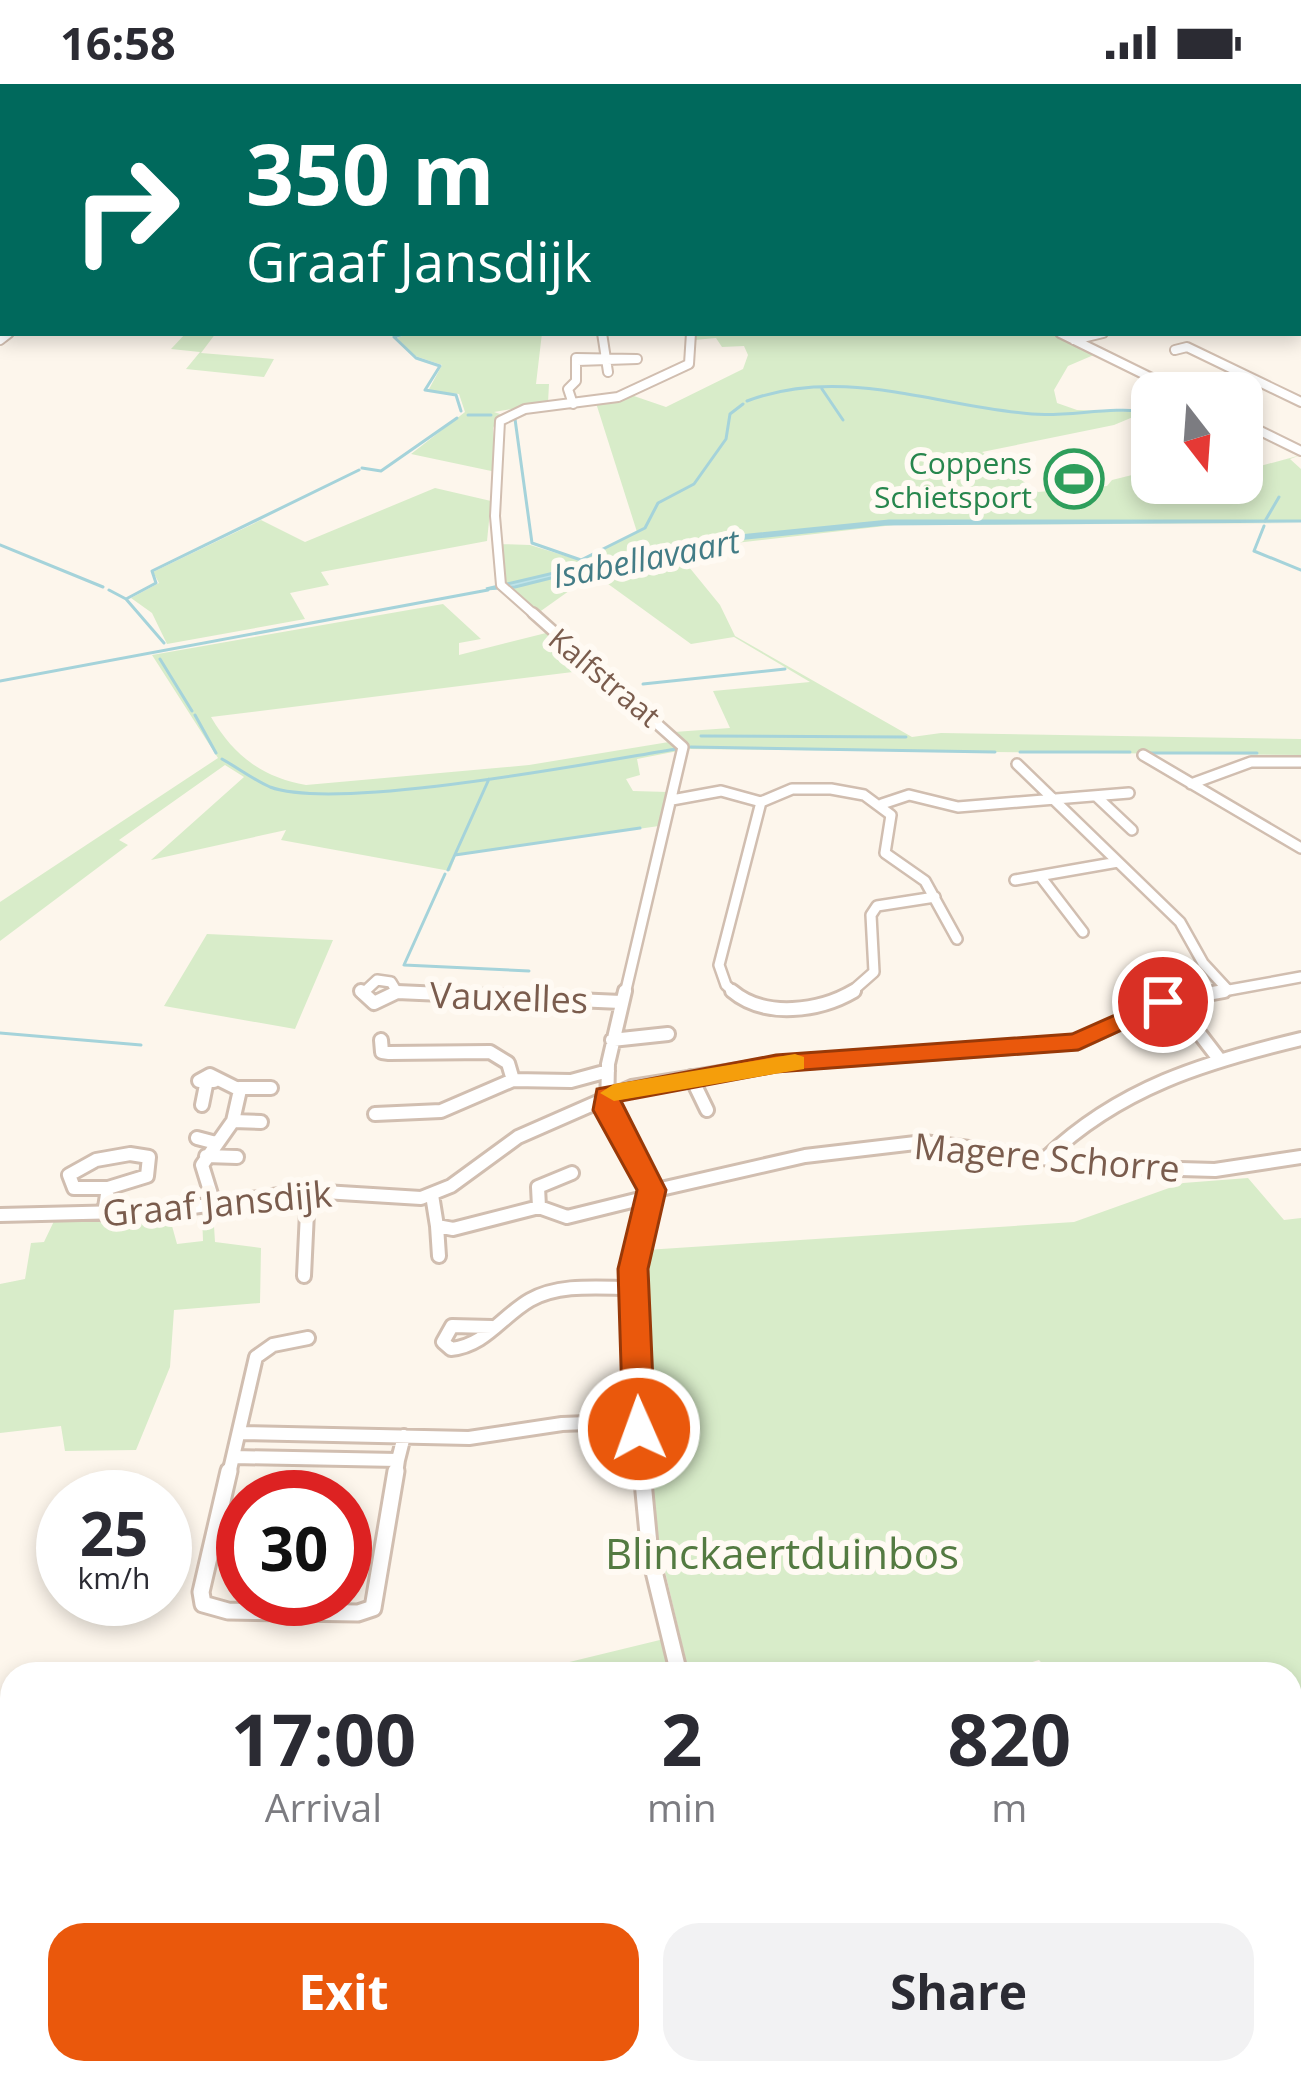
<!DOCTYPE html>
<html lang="en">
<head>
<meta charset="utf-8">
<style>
	:root { --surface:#fff; --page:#f2f2f3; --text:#2b2b33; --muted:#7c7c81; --accent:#ea580c }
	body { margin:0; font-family:"Open Sans",sans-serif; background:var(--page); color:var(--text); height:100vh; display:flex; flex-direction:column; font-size:45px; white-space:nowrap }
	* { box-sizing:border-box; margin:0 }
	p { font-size:39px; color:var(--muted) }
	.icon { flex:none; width:66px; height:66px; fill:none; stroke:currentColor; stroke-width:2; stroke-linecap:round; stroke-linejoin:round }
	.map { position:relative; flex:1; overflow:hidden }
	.details { position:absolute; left:0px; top:1578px; width:1302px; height:423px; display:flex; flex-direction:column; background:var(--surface); border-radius:36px 36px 0 0; box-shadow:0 6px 18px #0003 }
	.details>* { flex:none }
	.banner { position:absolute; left:0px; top:0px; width:1302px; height:252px; box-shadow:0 6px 18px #0003; background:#00695c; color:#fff; overflow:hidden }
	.needle { width:78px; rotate:163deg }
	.buttons { position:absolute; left:1131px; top:288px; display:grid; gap:24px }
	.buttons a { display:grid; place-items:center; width:132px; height:132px; border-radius:24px; background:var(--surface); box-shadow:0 6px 18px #0003; font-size:60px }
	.speed { position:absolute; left:36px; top:1386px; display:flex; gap:24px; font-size:60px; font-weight:700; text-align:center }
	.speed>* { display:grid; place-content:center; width:156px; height:156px; border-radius:50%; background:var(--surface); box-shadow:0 6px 18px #0003; line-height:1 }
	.speed small { font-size:30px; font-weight:400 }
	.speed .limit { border:18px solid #d22; background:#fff; color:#111 }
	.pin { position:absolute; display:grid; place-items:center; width:102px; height:102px; color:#fff; margin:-51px; border:6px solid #fff; border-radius:50%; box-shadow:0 3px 12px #0007 }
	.me { position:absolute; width:132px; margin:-66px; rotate:358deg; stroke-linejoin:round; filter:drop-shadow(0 0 9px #0008) }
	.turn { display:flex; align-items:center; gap:42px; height:252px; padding:0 48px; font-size:54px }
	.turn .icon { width:156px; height:156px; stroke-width:2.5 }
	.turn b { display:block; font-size:84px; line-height:102px }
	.eta { display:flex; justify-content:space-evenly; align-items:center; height:204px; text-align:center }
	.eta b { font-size:72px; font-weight:700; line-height:84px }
	.primary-button { display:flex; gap:24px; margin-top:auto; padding:24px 48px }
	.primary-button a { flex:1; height:138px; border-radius:36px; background:var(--accent); color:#fff; font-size:48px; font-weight:700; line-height:138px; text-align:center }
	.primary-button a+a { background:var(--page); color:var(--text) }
	.status { display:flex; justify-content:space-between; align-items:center; height:84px; padding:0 60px; background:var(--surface); direction:ltr }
	.status svg { height:33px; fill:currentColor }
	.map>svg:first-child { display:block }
	.green { fill:#d8ecc9 }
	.water { fill:#bfe3e8; stroke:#a5d3da; stroke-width:3 }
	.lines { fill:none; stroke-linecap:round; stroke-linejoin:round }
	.stream { stroke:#a5d3da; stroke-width:3 }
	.minor-far4-casing { stroke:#d1beb0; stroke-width:9 }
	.minor-far3-casing { stroke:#d1beb0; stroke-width:12 }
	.minor-far2-casing { stroke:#d1beb0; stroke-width:14 }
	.minor-far1-casing { stroke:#d1beb0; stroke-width:18 }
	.minor-casing { stroke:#d1beb0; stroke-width:21 }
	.major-casing { stroke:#dad1cd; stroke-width:10 }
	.highway-casing { stroke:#dad1cd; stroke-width:6 }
	.minor-far4 { stroke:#fff; stroke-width:6 }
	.minor-far3 { stroke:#fff; stroke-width:8 }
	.minor-far2 { stroke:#fff; stroke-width:9 }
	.minor-far1 { stroke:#fff; stroke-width:12 }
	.minor { stroke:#fff; stroke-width:15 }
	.major { stroke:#fbd9a5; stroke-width:8 }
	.highway { fill:#f7b7a3; fill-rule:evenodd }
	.route { fill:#ea580c; stroke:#983908; stroke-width:3 }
	.slow { fill:#f59e0b }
	.labels { text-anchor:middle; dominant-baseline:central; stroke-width:12; stroke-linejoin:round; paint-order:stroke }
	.far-leisure-label { font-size:30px; fill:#27864d; stroke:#fffaf3; text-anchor:end }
	.far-street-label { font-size:30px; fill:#7a5c4d; stroke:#fffaf3 }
	.far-water-label { font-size:33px; font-style:italic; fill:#437c86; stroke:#fffaf3 }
	.street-label { font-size:36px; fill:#7a5c4d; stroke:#fffaf3 }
	.near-park-label { font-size:42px; fill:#537a41; stroke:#fffaf3 }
</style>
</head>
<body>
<div class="status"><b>16:58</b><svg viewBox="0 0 49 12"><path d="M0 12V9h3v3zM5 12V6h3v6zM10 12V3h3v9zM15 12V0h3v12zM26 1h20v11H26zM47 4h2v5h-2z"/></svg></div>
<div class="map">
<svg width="1301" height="1999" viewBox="0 0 1301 1999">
	<rect width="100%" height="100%" fill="#fdf6ec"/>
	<path class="green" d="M186,249h30l-15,20 73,6 -10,18 -78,-8 14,-17 -29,-3z
		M410,249h132l-6,51h13l-1,19 -54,9 6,2 -7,14 3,44 -85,-18 54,-42 -6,-18 -31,-3 14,-26 -27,-9 -18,-18z
		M694,249h358l44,21 -28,12 -14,24 3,13 20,7 68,2 -31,13 -132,27 56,40 69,-6 5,-6 40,-10v13h90v-12l59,-16 -11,4 11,10v52h-412l-199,20 -105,23v-7l52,-25 -41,-129 35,-8 35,12 77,-38 5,-14 -4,-9 -22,1 -6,-9 -22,2z
		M501,344l-2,116 31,1 49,15 1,6 -75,19 -4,-5z
		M435,404l56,13 -4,40 -166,31 8,13 -39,8 15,26 -138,25 -15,-31 -21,-15 28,-15 -6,-11 108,-52 44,22z
		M1301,439l-407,2 -228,26 23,16 31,38 15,31 177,101 29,-4 360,6v16l-612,-6 -15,-17 56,-4 -17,-37 97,-9 -76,-45 -43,7 -87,-63h-21l-45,32 -31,-25 180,-44 198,-20z
		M443,520l38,35 -22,4v12l87,-22 43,37 -378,47c23,39 51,60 95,68l223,-20 146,-24 3,10 -41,8 3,16 -14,4 7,12 35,1 -9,34 -203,29 -6,16 -169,-31 5,-10 -135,30 93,-83 -19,-12 -106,75 9,5 -128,96v-39l218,-144 -66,-103z
		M207,850l126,6 -38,89 -131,-23z
		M1248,1094l36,42 17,-2v703l-11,-13v-234h-238l-13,-14 -46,14h-304l-37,-158 -6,-266 428,-28 109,-39z
		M213,1126l2,32 46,6 -1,55 -86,7 -4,57 -34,83 -71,1 -4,-25 -61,7v-149l25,-5 6,-36 13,-1 11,-23 114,-4 8,29 26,-3 -1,-29z
		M664,1555l5,35h-149z
		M0,1766l12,3v220h299l-7,10h-304z
		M328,1989h632l8,10h-648z"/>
	<path class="water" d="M889,437h412l-416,3 -198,20 -172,43 -29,2 204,-48z"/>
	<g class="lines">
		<path class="stream" d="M1247,1l17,2
			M406,249l-12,4 22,21 24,8 -15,24 31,5 5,16
			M822,305l21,31
			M747,317c95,-36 188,5 285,13 40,3 75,-8 120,-2
			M468,331h23
			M515,335l17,124 49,17 64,-32 13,-25 36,-19 32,-45 4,-25 13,-10
			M362,384l19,3 76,-53
			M1265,437l14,-24
			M1264,442l-10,25 47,19
			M0,461l103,42
			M109,506l17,9 38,44
			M126,515l30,-16 -4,-12 207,-101
			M160,575l32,52
			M0,597l488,-91
			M643,600l142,-15
			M195,631l21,38
			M701,652l205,1
			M691,663l304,5
			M1020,668h110
			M1148,669h109
			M222,675c16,9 32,21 48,28 67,25 326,-25 406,-38
			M455,771l185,-27
			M448,786l41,-91
			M445,790l-41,91 125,6
			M0,949l141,12"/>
		<g class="minor-far4-casing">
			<path id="minor-far4" d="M623,0l9,3
				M992,0l12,3
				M1215,0l31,3
				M387,3l4,-3
				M599,3l7,-3
				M1041,3l7,-3
				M1102,3l9,-3"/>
		</g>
		<g class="minor-far3-casing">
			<path id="minor-far3" d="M602,249l6,39
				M1060,249l122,60
				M0,256l9,-7
				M1074,256l29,-7
				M1175,266l12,-3 114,55
				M1205,309l48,-14
				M573,320l-5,-15 8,-8v-23l61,1 -60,2
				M1242,338l59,29
				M536,532l-35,-31 -6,-69 5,-95 25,-12 93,-12 71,-33 2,-31"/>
		</g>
		<g class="minor-far2-casing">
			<path id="minor-far2" d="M533,529l150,134 -58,247
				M1143,671l158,93
				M1017,680l163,158 23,41 24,26
				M1191,700l60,-22h50
				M1097,713l35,33
				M672,716l49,-9 40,11 31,-13h39l33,6 27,20 -6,38 40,28 32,58
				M882,720l27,-9 49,12 171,-14
				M1040,792l43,56
				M1015,796l103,-18
				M397,908l45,2
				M362,910l15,-14 14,2 6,10
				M393,910l4,-2
				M736,910l-10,-9 -7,-20 42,-163
				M849,910l25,-22 -3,-57 6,-9 58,-9
				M1207,910l94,-17"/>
		</g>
		<g class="minor-far1-casing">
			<path id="minor-far1" d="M361,907l13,12 23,-11
				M625,907l-17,73 -1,46 45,81 -19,78 9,205
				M732,907c33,28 88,20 122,0
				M397,908l224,10
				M1173,915l46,60
				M381,956l1,12 7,1 101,-1 18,11 5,17
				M612,956l56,-6
				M691,993l16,33
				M214,997h-15l11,-6 30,15 -7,31 -31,44 12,39
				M239,1004h32
				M202,1021l4,-20
				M375,1030l66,-3 72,-31 58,1 37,-10
				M233,1037l28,1
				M197,1054l19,5
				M130,1070l19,3 -2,19 -39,12h-34l-5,-13 27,-15z
				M206,1072l31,1
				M1046,1074c73,-70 159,-96 255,-119
				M652,1107l153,-35 119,-14 186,25 105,3 86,-13
				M432,1111l5,31 16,3 86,-22 -1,-20 34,-14
				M539,1123l28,10 85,-21
				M104,1130l4,-26
				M0,1131l164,-4 144,-20 113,7 30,-12 67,-49 114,-50 144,-23 302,-22 85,-40 61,-11
				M437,1142l2,30
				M304,1192l4,-85
				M492,1243l-40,-1 -9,16 8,7c34,-3 51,-33 79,-49 30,-17 70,-12 103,-12
				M239,1349l230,5 93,-14 77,-3
				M234,1373l164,3 6,-24
				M229,1390l27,-117 17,-12 35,-7
				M396,1390l2,-14"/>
		</g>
		<g class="minor-casing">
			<path id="minor" d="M229,1387l-28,121 2,12 25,7 130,2 15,-5 23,-137
				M642,1387l8,84 29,119
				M969,1989l9,10
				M310,1999l8,-10
				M1000,1999l11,-10"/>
		</g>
		<g class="major-casing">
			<path id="major" d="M264,3h18
				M306,3l9,-3"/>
		</g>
		<g class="highway-casing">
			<path id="highway" d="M170,0h25l11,3h-25z"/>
		</g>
		<use href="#minor-far4" class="minor-far4"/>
		<use href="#minor-far3" class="minor-far3"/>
		<use href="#minor-far2" class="minor-far2"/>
		<use href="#minor-far1" class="minor-far1"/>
		<use href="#minor" class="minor"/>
		<use href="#major" class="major"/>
		<use href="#highway" class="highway"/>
	</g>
	<path class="route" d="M1163,910l9,2v11l-94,43 -302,22 -155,29 45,89 -18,79 7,160 -16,12 -11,-4 -5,-8 -5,-160 19,-79 -44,-80 4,-21 179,-34 296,-21z"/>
	<path class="slow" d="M795,970l9,3v12l-190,32 -14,-8 14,-9z"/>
	<defs>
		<g id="stadium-ring" transform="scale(3)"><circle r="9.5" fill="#fffaf3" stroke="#2e9e5b" stroke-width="1.5"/><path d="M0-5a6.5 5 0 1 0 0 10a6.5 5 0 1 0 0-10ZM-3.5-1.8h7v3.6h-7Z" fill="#2e9e5b"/></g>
	</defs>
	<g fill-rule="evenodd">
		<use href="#stadium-ring" x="1074" y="395"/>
	</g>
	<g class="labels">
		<g class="far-leisure-label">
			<text x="1032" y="378">Coppens<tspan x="1032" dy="34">Schietsport</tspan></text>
		</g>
		<g class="far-street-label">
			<text transform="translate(605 593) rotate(40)">Kalfstraat</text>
		</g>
		<g class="far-water-label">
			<text transform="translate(646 474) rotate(-11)">Isabellavaart</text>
		</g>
		<g class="street-label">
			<text transform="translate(509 913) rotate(2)">Vauxelles</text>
			<text transform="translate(1047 1073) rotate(5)">Magere Schorre</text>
			<text transform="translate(217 1119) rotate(-5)">Graaf Jansdijk</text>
		</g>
		<g class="near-park-label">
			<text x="782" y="1468">Blinckaertduinbos</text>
		</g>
	</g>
</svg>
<div class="buttons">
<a><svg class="needle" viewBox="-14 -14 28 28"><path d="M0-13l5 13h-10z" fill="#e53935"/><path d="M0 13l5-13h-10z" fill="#7c7c81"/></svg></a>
</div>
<div class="speed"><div>25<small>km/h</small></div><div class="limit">30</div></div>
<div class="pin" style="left:1163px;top:918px;background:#d93025"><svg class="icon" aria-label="arrive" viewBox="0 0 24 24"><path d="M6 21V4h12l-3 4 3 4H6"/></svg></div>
<svg class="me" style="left:639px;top:1345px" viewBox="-20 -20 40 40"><circle r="17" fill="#ea580c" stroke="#fff" stroke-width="3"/><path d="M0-11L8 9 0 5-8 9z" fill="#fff"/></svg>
<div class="banner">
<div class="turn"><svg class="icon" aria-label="right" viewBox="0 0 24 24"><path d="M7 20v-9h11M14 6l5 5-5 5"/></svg><div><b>350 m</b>Graaf Jansdijk</div></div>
</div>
<section class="details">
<div class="eta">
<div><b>17:00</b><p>Arrival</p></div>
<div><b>2</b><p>min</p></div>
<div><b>820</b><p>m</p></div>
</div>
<div class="primary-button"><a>Exit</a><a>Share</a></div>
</section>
</div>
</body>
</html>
